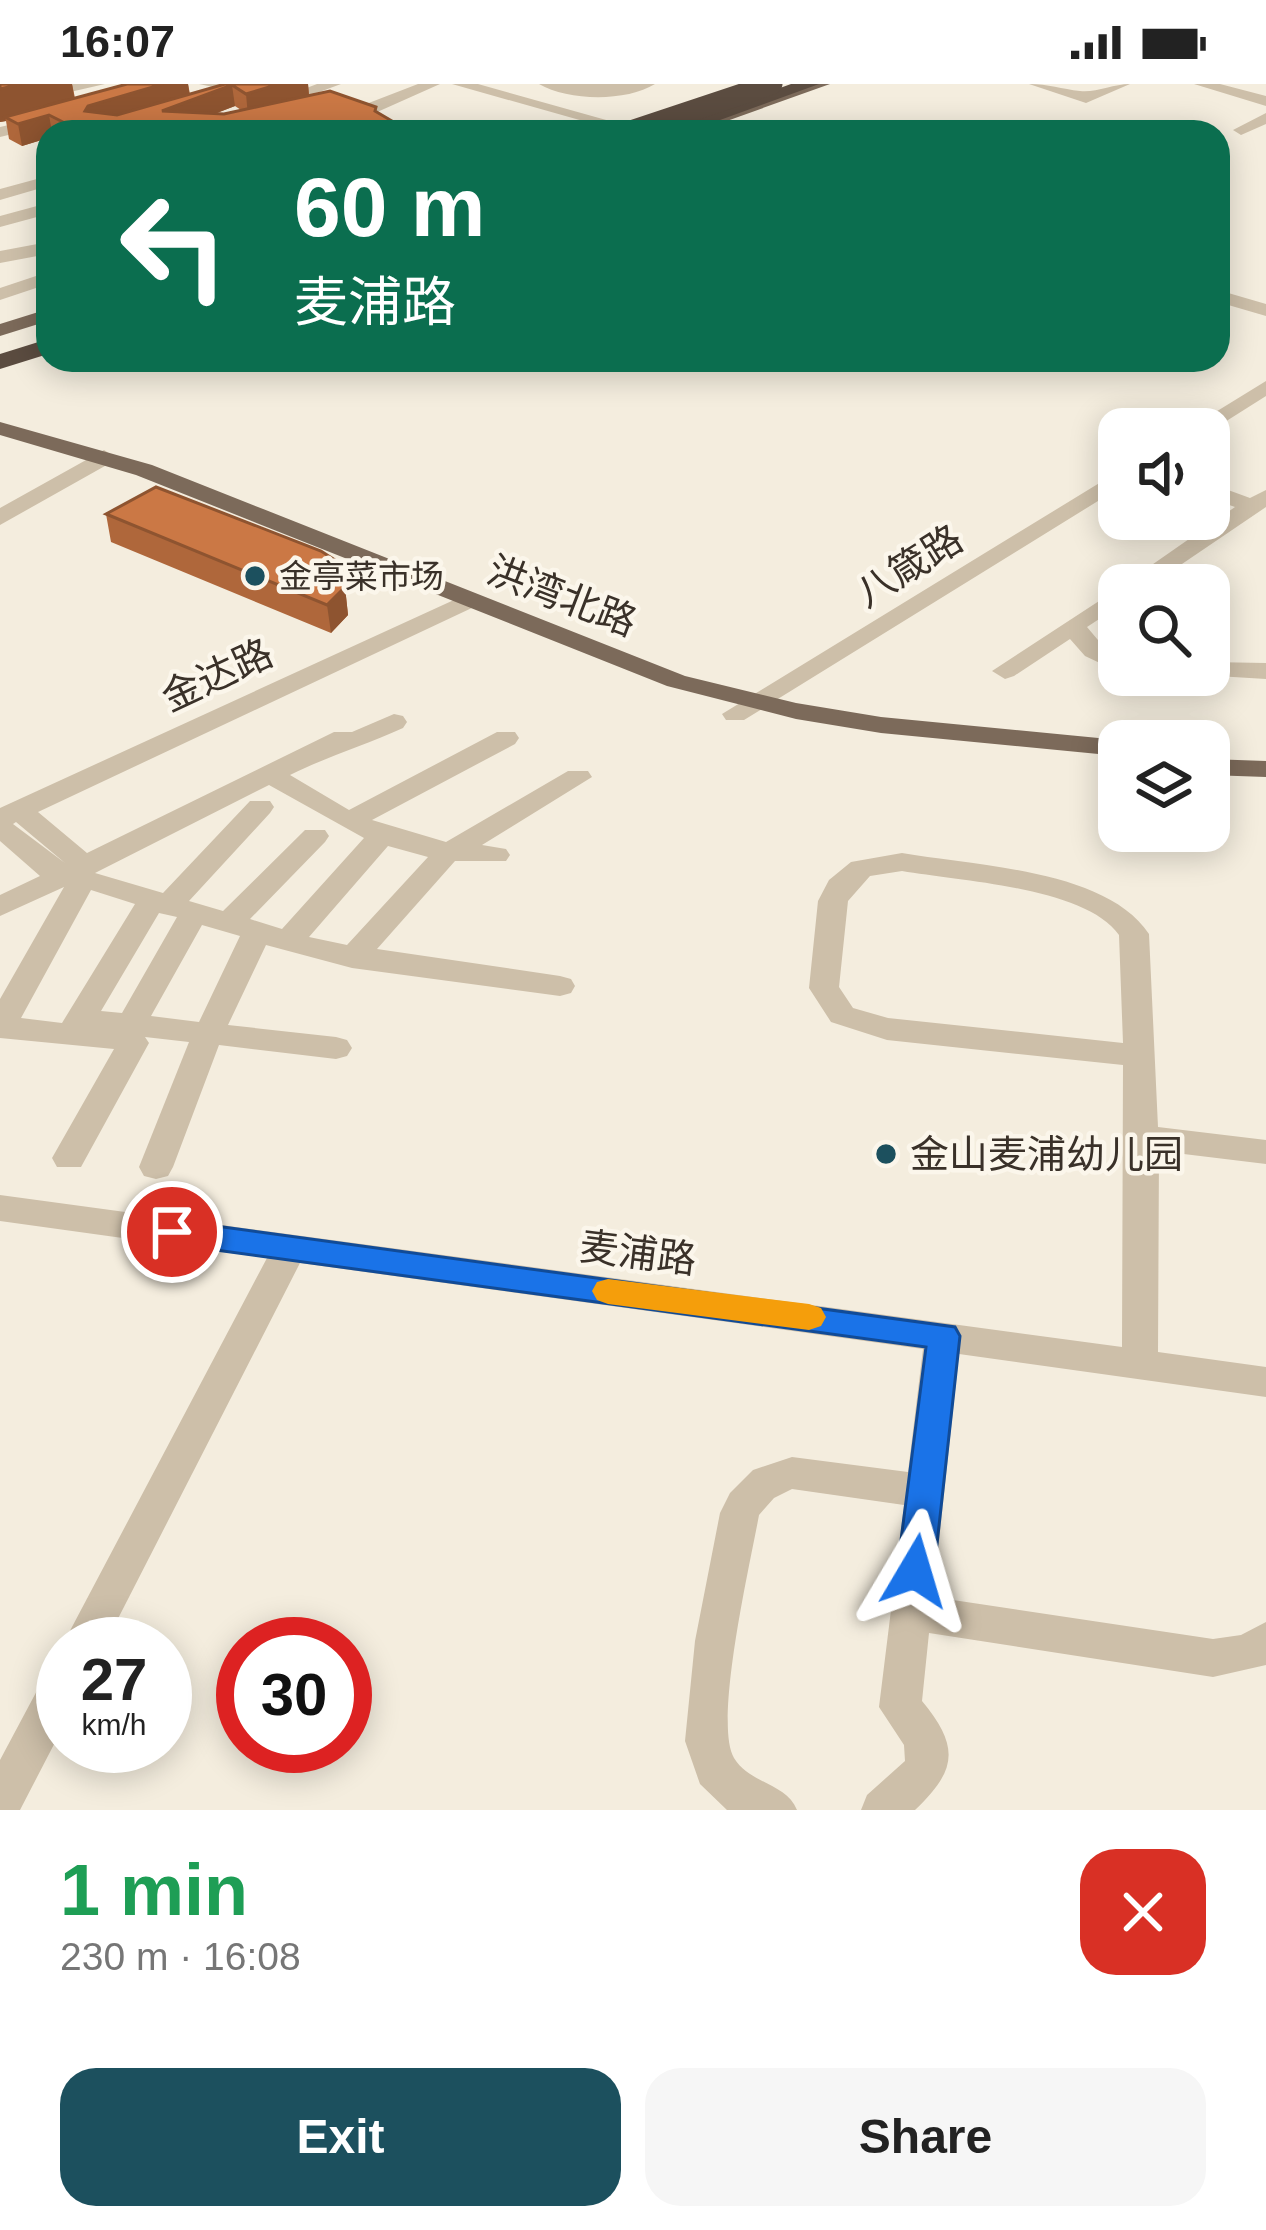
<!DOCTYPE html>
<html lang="en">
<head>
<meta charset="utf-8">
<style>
	:root { --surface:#fff; --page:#f6f6f6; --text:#222; --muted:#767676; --accent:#1c505e }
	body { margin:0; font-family:Helvetica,"Noto Sans SC",sans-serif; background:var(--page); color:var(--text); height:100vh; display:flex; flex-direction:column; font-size:45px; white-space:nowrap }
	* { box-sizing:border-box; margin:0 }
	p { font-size:39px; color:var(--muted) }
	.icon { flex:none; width:66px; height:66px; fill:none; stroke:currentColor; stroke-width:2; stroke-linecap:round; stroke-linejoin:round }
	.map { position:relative; height:1726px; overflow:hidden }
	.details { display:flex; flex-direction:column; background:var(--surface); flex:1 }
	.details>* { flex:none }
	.banner { position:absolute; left:36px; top:36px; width:1194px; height:252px; border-radius:36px; box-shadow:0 6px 30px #0003; background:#0b6e4f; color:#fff; overflow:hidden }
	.buttons { position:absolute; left:1098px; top:324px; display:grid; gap:24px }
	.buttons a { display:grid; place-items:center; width:132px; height:132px; border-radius:24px; background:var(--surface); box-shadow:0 6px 30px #0003; font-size:60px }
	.speed { position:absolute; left:36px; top:1533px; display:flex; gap:24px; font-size:60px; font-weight:700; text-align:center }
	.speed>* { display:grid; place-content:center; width:156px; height:156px; border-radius:50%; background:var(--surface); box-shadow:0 6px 30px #0003; line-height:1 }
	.speed small { font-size:30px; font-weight:400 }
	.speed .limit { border:18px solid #d22; background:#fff; color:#111 }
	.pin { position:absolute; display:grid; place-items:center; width:102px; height:102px; color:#fff; margin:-51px; border:6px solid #fff; border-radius:50%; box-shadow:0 3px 12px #0007 }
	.me { position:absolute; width:132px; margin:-66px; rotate:7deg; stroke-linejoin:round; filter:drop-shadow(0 0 9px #0008) }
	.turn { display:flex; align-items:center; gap:42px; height:252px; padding:0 60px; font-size:54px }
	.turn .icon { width:156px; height:156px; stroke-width:2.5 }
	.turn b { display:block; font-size:84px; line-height:102px }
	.round { display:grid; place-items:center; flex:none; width:126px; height:126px; border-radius:36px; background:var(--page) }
	.overview { display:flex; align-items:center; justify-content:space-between; height:204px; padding:0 60px }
	h1 { font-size:72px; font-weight:700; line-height:90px; color:#1e9e55 }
	.cta { display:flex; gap:24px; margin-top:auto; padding:24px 60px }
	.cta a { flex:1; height:138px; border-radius:36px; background:var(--accent); color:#fff; font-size:48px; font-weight:700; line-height:138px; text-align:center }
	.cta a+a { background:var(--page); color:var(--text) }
	.status { display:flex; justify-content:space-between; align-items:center; height:84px; padding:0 60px; background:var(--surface); direction:ltr }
	.status svg { height:33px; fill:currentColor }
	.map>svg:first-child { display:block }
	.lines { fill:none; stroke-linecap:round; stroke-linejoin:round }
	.minor { fill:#cdbfa9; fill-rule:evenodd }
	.major { fill:#7c6a5a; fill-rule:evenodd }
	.highway { fill:#5b4c40; fill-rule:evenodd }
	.highway-bridge { stroke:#5b4c40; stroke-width:21 }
	.wall { fill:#af673b; fill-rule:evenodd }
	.shaded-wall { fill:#8e5430 }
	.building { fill:#cb7845; stroke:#8e5430; stroke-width:3 }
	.route { fill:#1a73e8; stroke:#114b97; stroke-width:3 }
	.slow { fill:#f59e0b }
	.poi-dot { fill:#1c505e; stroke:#fbf6eb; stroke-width:4.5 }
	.labels { text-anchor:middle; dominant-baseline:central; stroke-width:9; stroke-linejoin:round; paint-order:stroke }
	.far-poi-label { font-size:33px; fill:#3a3129; stroke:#fbf6eb; text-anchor:start }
	.street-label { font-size:39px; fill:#3a3129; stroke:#fbf6eb }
	.poi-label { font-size:39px; fill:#3a3129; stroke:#fbf6eb; text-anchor:start }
</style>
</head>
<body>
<div class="status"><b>16:07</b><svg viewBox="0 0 49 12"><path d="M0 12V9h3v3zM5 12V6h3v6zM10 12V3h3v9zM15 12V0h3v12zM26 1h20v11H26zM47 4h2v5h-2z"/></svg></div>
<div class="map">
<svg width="1266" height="1726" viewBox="0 0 1266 1726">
	<rect width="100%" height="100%" fill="#f4edde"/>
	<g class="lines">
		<path class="minor" d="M73,0h32l-105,24v-10z
			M199,0h39l30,8 -8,5z
			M317,0h24l-65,24 -14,-3z
			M418,0h22l-65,29 38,19h-22l-43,-21z
			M452,0h26l171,48h-27z
			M539,0h116c-29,18 -87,17 -116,0z
			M1029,0c19,0 33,5 51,7 15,2 33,-7 50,-7l-44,19z
			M1194,0h26l46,12v10z
			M1266,29v11l-25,11 -8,-5z
			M48,32l8,5 -2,3 -54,13v-10z
			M48,92v10l-48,14v-11z
			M48,119v11l-48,13v-11z
			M48,158v12l-48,9v-12z
			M48,188v12l-48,16v-12z
			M1218,206l48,14v12l-48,-14z
			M1266,297v15l-57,36 -21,-3z
			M104,366l11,7 -3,5 -112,63v-17z
			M1119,387v17l-375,232h-18l-4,-6z
			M1209,399l41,15 16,-8v17l-115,78h-28l112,-78 -26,-9z
			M1119,504v18l-32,21 16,19 16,8v18l-34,-16 -15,-17 -56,37 -9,3 -13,-8z
			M467,510l9,2v10l-438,206 49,41 247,-121h18l42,-18 9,2 4,6 -4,6c-39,18 -75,28 -113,47l59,35 148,-78h18l4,6 -4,6 -143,76 74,22 122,-71h20l4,6 -110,68 24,4 4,6 -4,6h-51l-78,88 183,27 11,3 4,7 -4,7 -11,3 -208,-28 -86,-23 -38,80 108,12 11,3 5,8 -5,8 -11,3 -117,-14 -46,122 -5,9 -12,3 -12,-3 -5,-9 50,-125 -44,-5 4,6 -68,124h-24l-5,-9 62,-109 -114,-11v-39l64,-112 -64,29v-21l40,-19 -40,-35v-33zM269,701l95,53 -82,91 -32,-10 75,-77 4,-6 -4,-6h-20l-82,81 -34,-10 81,-88 4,-6 -4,-6h-20l-87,92 -68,-20zM16,738l49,41 -52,-39zM388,762l40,11 -81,88 -38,-8zM91,806l44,14 -73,119 -41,-5zM159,829l18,4 -55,96 -21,-2zM202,841l38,11 -41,86 -48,-6z
			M1209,578l57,1v16l-66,-4h9z
			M902,769c73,13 204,16 247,81l9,193 108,13v24l-107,-13 -1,201 108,15v30l-307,-43 -26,243 280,42 28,-4 25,-13v43l-53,12 -284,-44 -7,68c38,46 35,69 -7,109h-54l6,-15 38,-34 -1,-16 -25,-38 25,-202 -112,-16 -18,9 -15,17c-8,45 -46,208 -25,243 16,26 52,25 63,52h-70l-27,-26 -15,-43 10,-100 25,-128 10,-20 23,-23 39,-13 116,15 15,-123 -623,-86 -195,381h-42l204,-386 -267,-37v-26l1122,152 1,-282 -236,-25 -56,-18 -22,-34 9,-87 11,-21 22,-18zM902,787c57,10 183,16 217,64l4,108 -235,-25 -35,-10 -14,-21 9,-86 22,-25z
			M63,1581v62l-43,83h-20v-50l48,-90z"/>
		<path class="major" d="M807,0h23l-134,48h-24z
			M48,225v12l-48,15v-12z
			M0,338l152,43 533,211 111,27 85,14 238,23 4,1h-4v15l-238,-23 -85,-14 -129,-33 -531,-211 -136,-40z
			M1209,675l57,2v16l-57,-2z"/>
		<path class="highway" d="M791,0h28l-132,48h-29z
			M48,255v15l-48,15v-15z"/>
		<path class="highway-bridge" d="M628,48l144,-48"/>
	</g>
	<path class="wall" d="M0,0h72l3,14 113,-14 2,10 35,-10h83l1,11 67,12v5l16,9 1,11h-345v6l-26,8 -13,-7 -3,-18 -6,1zM235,22l6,4 -17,4h-10z
		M48,133v36l-6,-29z
		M106,430l239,73 3,28 -17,18 -220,-91z"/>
	<path class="shaded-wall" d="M0,0h72l3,18 -70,15 1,4 -6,1z
		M163,0h25l2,14 -75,25 2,9h-34l2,-21 3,-5z
		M279,0h29l1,12 -61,20 -2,-22z
		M232,1l3,21 -68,26 -5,-21z
		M376,23l1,19 15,-5 1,11h-34z
		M49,31l3,17h-4v6l-26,8 -4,-22z
		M345,503l3,28 -17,18 -4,-28z"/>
	<path class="building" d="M0,0h21l-21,5z
		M127,0h36l-75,22 -3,5 32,4 108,-31h54l-33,10 -14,-9 -70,26 62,3 106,-23 46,16 -1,4 17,10 -33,11h-223l-21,-9 -32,9 -34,-17 -31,9 -13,-7z
		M156,403l165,64 17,11 7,25 -18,18 -221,-91z"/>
	<path class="route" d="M172,1136l783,107 5,9 -26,235 -6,12 -13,5 -13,-5 -5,-12 29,-224 -754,-103 -11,-4 -5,-8 5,-9z"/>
	<path class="slow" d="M608,1195l201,25 12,4 5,9 -5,9 -12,4 -201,-26 -11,-4 -5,-9 5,-9z"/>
	<g class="poi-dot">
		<circle cx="255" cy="492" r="12"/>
		<circle cx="886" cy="1070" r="12"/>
	</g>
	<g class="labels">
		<g class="far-poi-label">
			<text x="279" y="492">金亭菜市场</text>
		</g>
		<g class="street-label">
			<text transform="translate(909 482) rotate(-32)">八箴路</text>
			<text transform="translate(562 512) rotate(21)">洪湾北路</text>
			<text transform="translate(217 591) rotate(-25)">金达路</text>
			<text transform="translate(638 1169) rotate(7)">麦浦路</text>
		</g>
		<g class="poi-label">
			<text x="910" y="1070">金山麦浦幼儿园</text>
		</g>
	</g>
</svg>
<div class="buttons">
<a><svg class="icon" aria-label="sound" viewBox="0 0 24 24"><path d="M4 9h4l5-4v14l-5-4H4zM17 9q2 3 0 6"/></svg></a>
<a><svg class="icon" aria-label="search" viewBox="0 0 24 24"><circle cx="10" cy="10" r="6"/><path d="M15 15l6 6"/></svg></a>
<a><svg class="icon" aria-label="layers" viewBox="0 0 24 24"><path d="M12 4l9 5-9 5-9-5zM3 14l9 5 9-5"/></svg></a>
</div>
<div class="speed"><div>27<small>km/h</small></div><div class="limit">30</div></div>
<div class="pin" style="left:172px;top:1148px;background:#d93025"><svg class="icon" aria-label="arrive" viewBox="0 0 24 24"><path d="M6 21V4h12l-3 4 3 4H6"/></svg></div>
<svg class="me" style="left:915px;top:1487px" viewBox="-20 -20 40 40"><path d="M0-17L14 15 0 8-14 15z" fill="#1a73e8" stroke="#fff" stroke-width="4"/></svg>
<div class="banner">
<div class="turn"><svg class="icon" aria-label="left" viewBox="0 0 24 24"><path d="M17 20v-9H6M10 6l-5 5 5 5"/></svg><div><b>60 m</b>麦浦路</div></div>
</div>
</div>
<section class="details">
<div class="overview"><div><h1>1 min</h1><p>230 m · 16:08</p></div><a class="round" style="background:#d93025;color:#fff"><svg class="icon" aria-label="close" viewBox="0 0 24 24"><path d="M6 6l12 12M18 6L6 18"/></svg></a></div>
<div class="cta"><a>Exit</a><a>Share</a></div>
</section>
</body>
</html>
